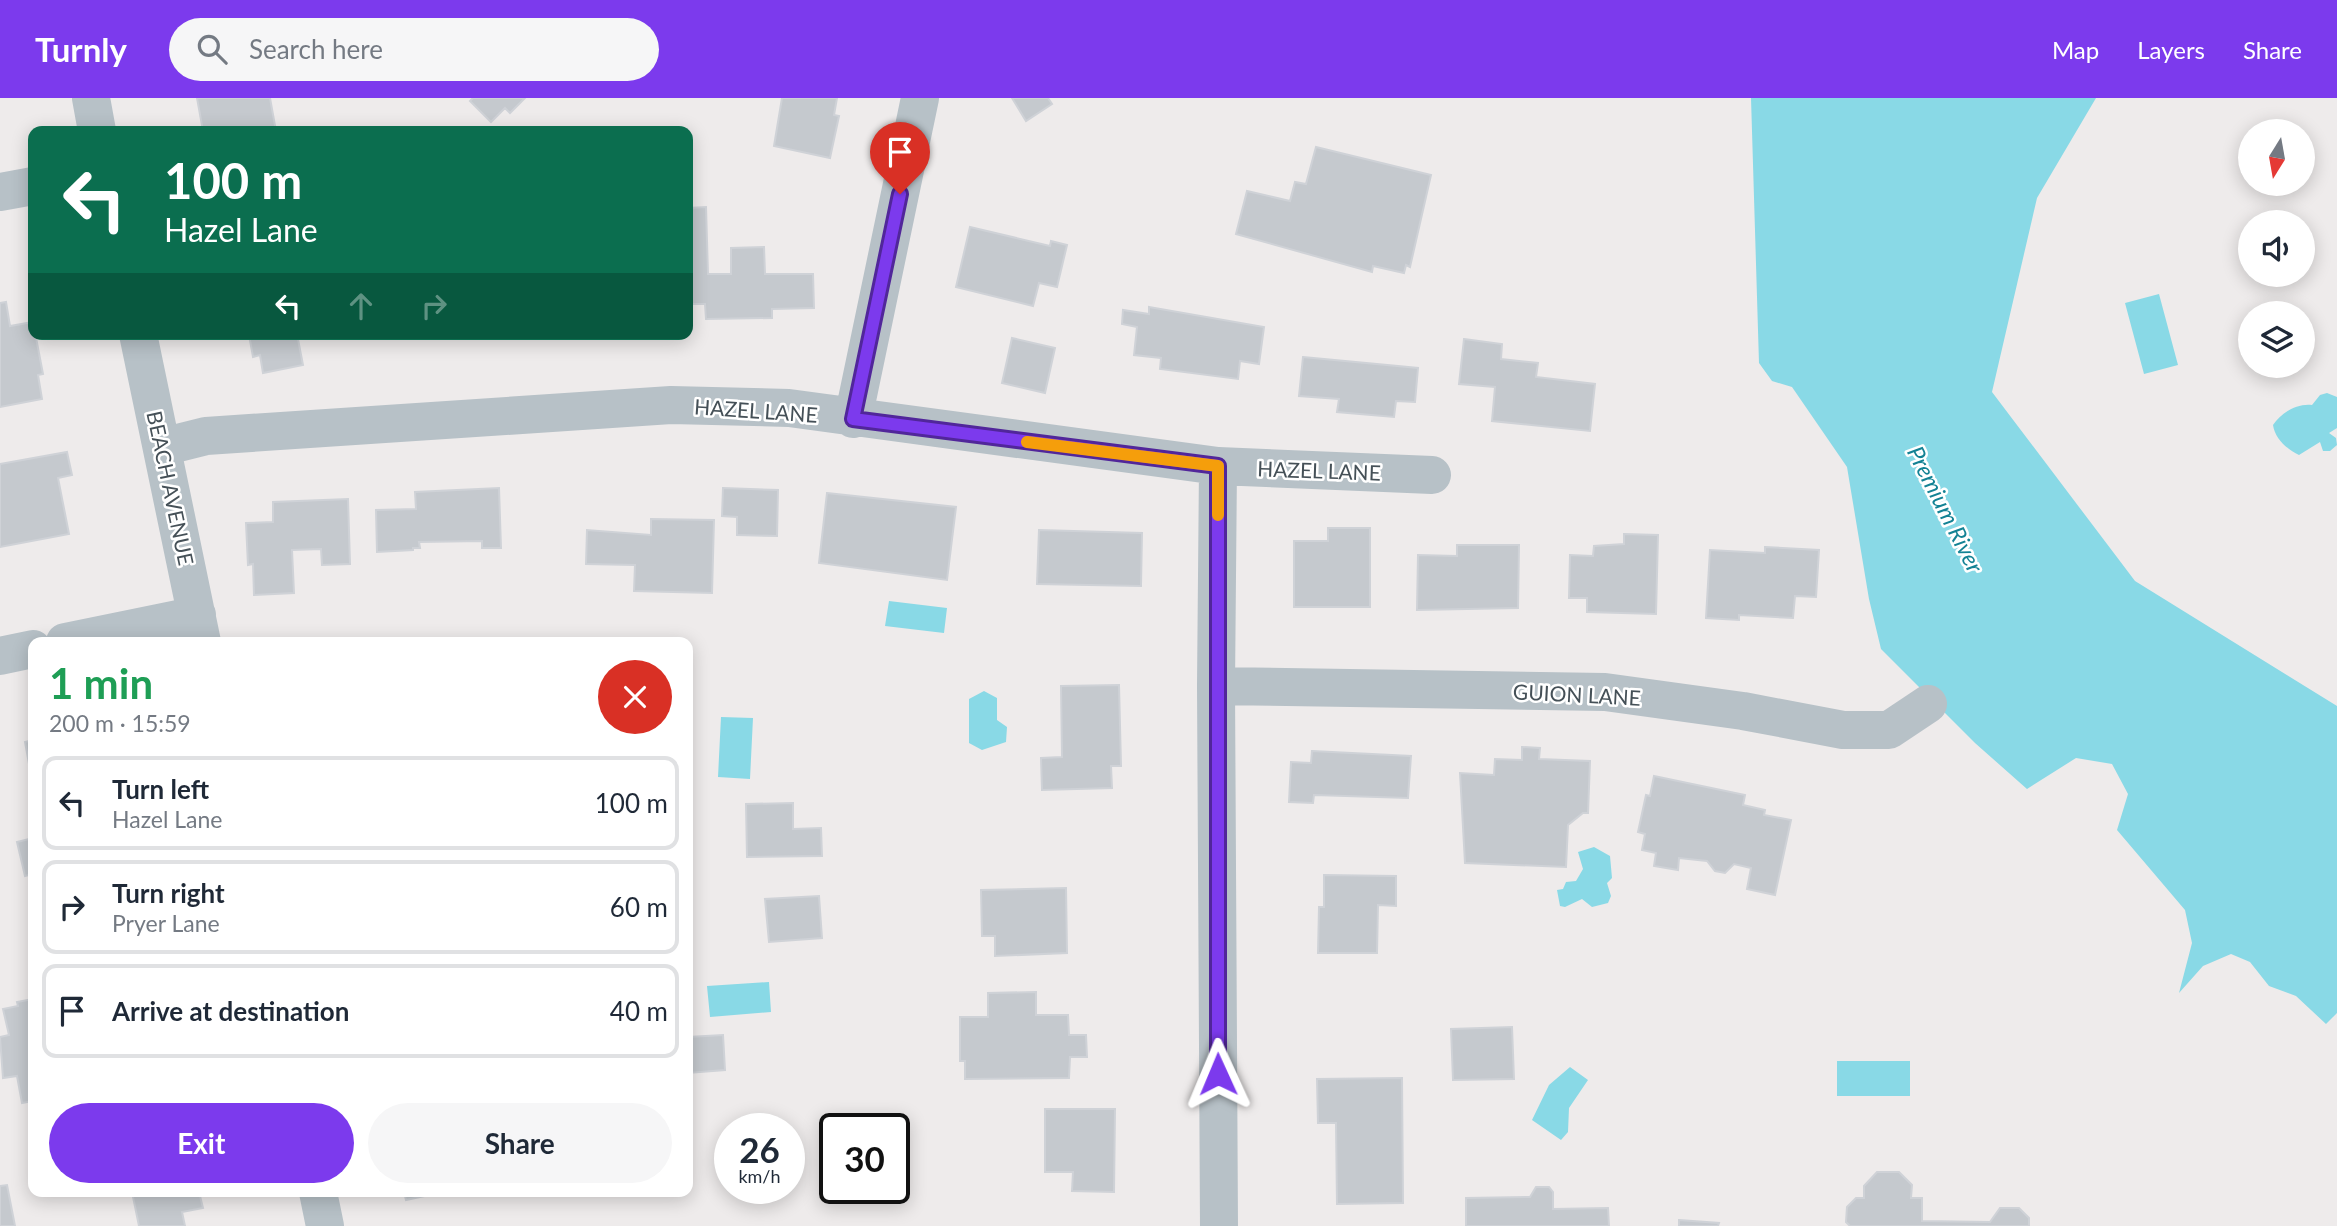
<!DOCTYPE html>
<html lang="en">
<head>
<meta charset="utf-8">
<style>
	:root { --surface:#fff; --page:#f6f6f7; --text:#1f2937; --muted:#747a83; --line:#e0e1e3; --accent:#7c3aed }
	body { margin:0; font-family:Lato,sans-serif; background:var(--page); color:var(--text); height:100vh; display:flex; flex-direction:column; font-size:26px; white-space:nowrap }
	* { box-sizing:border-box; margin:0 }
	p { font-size:23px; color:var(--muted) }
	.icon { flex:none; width:38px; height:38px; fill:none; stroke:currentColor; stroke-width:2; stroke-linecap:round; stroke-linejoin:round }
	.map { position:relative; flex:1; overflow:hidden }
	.drawer { position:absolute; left:28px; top:539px; width:665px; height:560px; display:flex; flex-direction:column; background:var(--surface); border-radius:14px; box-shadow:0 4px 18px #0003 }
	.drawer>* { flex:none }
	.banner { position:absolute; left:28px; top:28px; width:665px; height:214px; border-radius:14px; box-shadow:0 4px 18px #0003; background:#0b6e4f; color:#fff; overflow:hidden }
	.needle { width:46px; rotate:191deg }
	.buttons { position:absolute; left:2238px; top:21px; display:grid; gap:14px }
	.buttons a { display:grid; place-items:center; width:77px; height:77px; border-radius:50%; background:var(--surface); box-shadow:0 4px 18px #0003; font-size:35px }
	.speed { position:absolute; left:714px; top:1015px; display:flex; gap:14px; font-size:35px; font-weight:700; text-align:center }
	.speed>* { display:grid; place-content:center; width:91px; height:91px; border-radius:50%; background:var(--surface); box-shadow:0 4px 18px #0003; line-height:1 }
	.speed small { font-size:18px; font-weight:400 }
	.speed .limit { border:4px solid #111; border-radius:10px; background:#fff; color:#111 }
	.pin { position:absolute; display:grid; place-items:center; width:60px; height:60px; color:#fff; margin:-72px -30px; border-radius:50% 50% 50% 0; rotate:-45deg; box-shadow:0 0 7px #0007 }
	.pin .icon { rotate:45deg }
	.me { position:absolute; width:77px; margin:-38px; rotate:359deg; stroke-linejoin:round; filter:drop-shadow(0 0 5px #0008) }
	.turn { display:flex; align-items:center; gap:24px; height:147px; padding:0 21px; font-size:32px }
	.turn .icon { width:91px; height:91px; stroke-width:2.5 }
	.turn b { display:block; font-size:49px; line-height:60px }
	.lanes { display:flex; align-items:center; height:66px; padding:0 21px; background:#0003; justify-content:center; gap:35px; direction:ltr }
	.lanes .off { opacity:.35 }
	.round { display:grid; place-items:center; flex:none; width:74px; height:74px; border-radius:37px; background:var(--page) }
	.summary { display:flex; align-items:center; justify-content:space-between; height:119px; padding:0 21px }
	h1 { font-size:42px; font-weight:700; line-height:52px; color:#1e9e55 }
	.primary-button { display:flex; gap:14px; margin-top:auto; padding:14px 21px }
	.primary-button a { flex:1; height:80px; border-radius:42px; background:var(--accent); color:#fff; font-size:28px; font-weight:700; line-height:80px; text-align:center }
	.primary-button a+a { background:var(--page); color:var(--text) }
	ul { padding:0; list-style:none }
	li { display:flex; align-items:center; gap:21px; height:94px; margin:0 14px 10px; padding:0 7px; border:4px solid var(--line); border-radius:14px }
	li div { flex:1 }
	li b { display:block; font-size:26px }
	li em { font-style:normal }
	header { display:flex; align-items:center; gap:42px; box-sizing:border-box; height:98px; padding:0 35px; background:var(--accent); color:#fff }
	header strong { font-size:33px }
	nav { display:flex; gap:38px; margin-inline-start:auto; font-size:24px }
	.search { width:490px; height:63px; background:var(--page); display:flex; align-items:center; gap:18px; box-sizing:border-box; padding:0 24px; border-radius:38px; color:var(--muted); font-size:26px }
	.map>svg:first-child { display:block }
	.water { fill:#89d9e6 }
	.building { fill:#c5c9ce; stroke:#cfd2d7; stroke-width:2 }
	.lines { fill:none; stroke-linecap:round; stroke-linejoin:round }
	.minor { stroke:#b7c1c7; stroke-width:38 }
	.route-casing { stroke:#51269a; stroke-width:18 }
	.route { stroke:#7c3aed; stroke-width:12 }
	.slow { stroke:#f59e0b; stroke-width:12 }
	.labels { text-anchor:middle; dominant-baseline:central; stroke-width:5; stroke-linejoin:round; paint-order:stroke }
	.street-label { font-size:21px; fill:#455057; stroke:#fff }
	.water-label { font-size:23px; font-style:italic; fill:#138294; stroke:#fff }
</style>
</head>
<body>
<header>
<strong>Turnly</strong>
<div class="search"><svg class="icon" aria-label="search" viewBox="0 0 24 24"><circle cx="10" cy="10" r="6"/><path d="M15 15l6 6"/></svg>Search here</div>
<nav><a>Map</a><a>Layers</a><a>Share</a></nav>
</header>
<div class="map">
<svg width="2337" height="1128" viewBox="0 0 2337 1128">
	<rect width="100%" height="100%" fill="#eeebeb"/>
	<path class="water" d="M1751,0h345l-59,100 -45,194 143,189 202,125v307l-11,11 -30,-28 -27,-10 -19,-24 -19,-8 -28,12 -24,27 13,-50 -7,-33 -68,-80 11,-36 -16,-30 -36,-6 -49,31 -52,-46 -94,-94 -12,-50 -22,-132 -55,-80 -20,-6 -13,-18z
		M2159,196l19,71 -34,9 -19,-71z
		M2327,295l10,4v31l-8,5 7,5 1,7 -7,6h-7l-3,-9 -21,13c-12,-6 -24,-16 -26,-30 8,-12 24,-22 39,-20l8,-10z
		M889,503l58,7 -3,25 -59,-7z
		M984,593l13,7v22l10,7 -1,15 -24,8 -13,-7v-44z
		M721,619l32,1 -3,61 -32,-2z
		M1594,749l16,9 2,22 -5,5 4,13 -3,7 -16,4 -10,-8 -17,8 -5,-1 -3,-16 6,-1 3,-7 10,-1 7,-12 -5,-17z
		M769,884l2,30 -61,5 -3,-31z
		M1837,963h73v35h-73z
		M1570,969l18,13 -19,28 -1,24 -7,8 -29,-20 17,-35z"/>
	<path class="building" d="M197,0h73l6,33h-73z
		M473,0h52l-15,15 -5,-5 -14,14 -21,-21z
		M782,0h55l-3,17 5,1 -9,42 -56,-12z
		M1012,0h36l4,6 -26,17z
		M1316,49l115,28 -21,92 -4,-2 -2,8 -31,-7 -1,6 -136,-38 11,-43 43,10 5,-19 11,2z
		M706,109l2,67h23v-26l33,-1 1,27h48l1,34 -42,1v9l-66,1 -1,-15h-17v-96z
		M970,129l80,19 1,-5 16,4 -10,42 -18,-4 -6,23 -77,-19z
		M6,204l4,24 23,-4 10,52 -5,1 4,24 -42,8v-104z
		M1149,209l115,20 -5,37 -19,-3 -2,18 -78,-10 1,-11 -27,-3 3,-28 -15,-3 1,-14 26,4z
		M235,236h62l6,31 -40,8 -3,-18 -7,2 -4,-22 -13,3z
		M1012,240l43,10 -10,45 -43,-10z
		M1464,241l38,5 -1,15 37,4 -2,14 59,7 -5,47 -98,-10 3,-34 -36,-3z
		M1303,259l115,11 -3,34 -19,-1 -2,16 -57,-5 2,-13 -40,-3z
		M67,354l5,23 -14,3 11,56 -69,13v-83z
		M499,390l2,60h-19v-7l-63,1 1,6h-7v2l-36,2 -1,-42 40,-1 -1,-17z
		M723,390l55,2 -1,46 -40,-1v-18l-15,-1z
		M827,395l129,14 -9,73 -128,-17z
		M348,401l2,65 -28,1 -1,-16 -29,1 2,43 -40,2 -1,-31 -5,1 -2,-42 27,-1v-20z
		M651,421l63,1 -2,73 -78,-2 1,-26 -49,-1 1,-34 64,5z
		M1328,430h42v79h-76v-66h34z
		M1039,432l103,3 -1,53 -104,-2z
		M1624,436l34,1 -2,79 -69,-2v-14h-18l1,-43 23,1 1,-10 30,-2z
		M1457,447h62l-1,63 -101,2 1,-55 39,1z
		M1765,449l54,3 -3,47 -21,-1 -2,22 -54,-3v5l-33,-2 4,-68 55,3z
		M1119,587l2,81h-10l1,22 -70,2 -1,-32 21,-1 -1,-71z
		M33,642v46l-8,-44z
		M1522,649l18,1 -1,11 51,2 -2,52h-5l-15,12 -2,42 -101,-4 -5,-90 34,2 1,-16 27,1z
		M1312,653l99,5 -3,42 -94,-3 -1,8 -24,-1 2,-40 20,1z
		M1654,678l91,19 -2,10 22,5 -1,5 27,5 -16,75 -28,-6 4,-21 -17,-4 -9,9 -10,-2 -8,-10 -28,-3 -1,12 -24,-4 2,-13 -14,-3 3,-16 -7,-2 8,-37 4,1z
		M793,705v26l28,-1 1,28 -75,1 -1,-53z
		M33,740v36l-8,2 -8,-34z
		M1324,777l72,1v30l-18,-1 -1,48h-59l1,-46h5z
		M1066,790l1,65 -72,3v-20h-13l-1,-46z
		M819,798l3,42 -53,4 -4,-43z
		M1036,894v23h32l1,20h17l1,22h-17l-1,21 -104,1v-18h-5v-44h28v-24z
		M33,901v102l-11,2 -5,-27 -14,2 -3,-41 9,-2 -6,-26 15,-3 -1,-4z
		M1512,929l2,52 -61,1 -2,-51z
		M723,937l2,35 -37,3v-36z
		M1402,980l1,125 -66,1 -1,-81h-18l-1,-44z
		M1045,1011h70l-1,83 -42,-1 1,-19h-28z
		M1877,1074h22l13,13 -1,13h11v23l68,1 10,-14h19l10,10v8h-179l-4,-4 1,-15 9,-9h8v-12z
		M7,1087l8,41h-15v-40z
		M1536,1089h13l4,5v17l55,-1 1,18h-143v-28l64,-1z
		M132,1094h67l4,16 -21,4 3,14h-46z
		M404,1094h39l-37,8z
		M1679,1122l40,3 -1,3h-39z"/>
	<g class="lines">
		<path class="minor" d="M91,0l6,33
			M0,94l33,-6
			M138,236l64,308
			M853,321l67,-321
			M162,349l44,-11 465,-31 118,3 429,58 214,9
			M1218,368l-2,220 3,540
			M65,544l132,-27
			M0,558l33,-7
			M1216,588l389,6 138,19 100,19h46l39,-26
			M318,1094l7,34"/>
	</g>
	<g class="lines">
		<g class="route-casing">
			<path id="route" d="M900,96l-47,225 365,47v608"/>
		</g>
		<use href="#route" class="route"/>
		<path class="slow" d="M1027,344l191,24v49"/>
	</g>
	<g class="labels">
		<g class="street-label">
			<text transform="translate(756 312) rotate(4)">HAZEL LANE</text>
			<text transform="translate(1319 372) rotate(2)">HAZEL LANE</text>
			<text transform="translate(171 390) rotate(78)">BEACH AVENUE</text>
			<text transform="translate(1577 596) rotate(3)">GUION LANE</text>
		</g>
		<g class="water-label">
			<text transform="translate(1946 411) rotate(63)">Premium River</text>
		</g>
	</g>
</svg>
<div class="buttons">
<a><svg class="needle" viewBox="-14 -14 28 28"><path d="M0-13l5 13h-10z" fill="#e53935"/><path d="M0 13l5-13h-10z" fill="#747a83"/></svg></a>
<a><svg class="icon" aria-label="sound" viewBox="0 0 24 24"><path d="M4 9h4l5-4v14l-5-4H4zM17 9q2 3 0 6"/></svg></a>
<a><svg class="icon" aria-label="layers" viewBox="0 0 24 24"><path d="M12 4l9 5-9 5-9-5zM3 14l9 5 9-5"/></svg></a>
</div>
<div class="speed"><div>26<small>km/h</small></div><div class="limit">30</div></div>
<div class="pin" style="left:900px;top:96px;background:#d93025"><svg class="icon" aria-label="arrive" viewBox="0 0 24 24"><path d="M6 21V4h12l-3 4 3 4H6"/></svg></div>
<svg class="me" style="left:1218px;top:976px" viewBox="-20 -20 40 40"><path d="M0-17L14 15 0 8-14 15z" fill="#7c3aed" stroke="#fff" stroke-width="4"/></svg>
<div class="banner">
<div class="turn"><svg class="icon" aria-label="left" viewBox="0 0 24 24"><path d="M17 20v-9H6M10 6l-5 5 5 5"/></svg><div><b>100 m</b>Hazel Lane</div></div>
<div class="lanes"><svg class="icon" aria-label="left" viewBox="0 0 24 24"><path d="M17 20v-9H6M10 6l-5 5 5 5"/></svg><svg class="icon off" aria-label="ahead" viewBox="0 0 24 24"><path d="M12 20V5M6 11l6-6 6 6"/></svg><svg class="icon off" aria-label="right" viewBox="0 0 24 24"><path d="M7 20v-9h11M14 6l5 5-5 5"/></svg></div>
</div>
<section class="drawer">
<div class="summary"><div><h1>1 min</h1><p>200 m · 15:59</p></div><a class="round" style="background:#d93025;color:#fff"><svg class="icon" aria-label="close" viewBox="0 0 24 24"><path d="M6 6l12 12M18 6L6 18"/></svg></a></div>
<ul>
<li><svg class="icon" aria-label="left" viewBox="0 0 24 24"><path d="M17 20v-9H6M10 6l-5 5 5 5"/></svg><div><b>Turn left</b><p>Hazel Lane</p></div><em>100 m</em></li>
<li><svg class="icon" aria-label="right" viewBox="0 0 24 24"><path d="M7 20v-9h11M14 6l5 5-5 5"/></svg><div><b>Turn right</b><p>Pryer Lane</p></div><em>60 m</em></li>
<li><svg class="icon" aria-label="arrive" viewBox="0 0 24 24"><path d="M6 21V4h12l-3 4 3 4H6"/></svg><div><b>Arrive at destination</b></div><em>40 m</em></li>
</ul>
<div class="primary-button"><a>Exit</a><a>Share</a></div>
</section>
</div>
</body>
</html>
